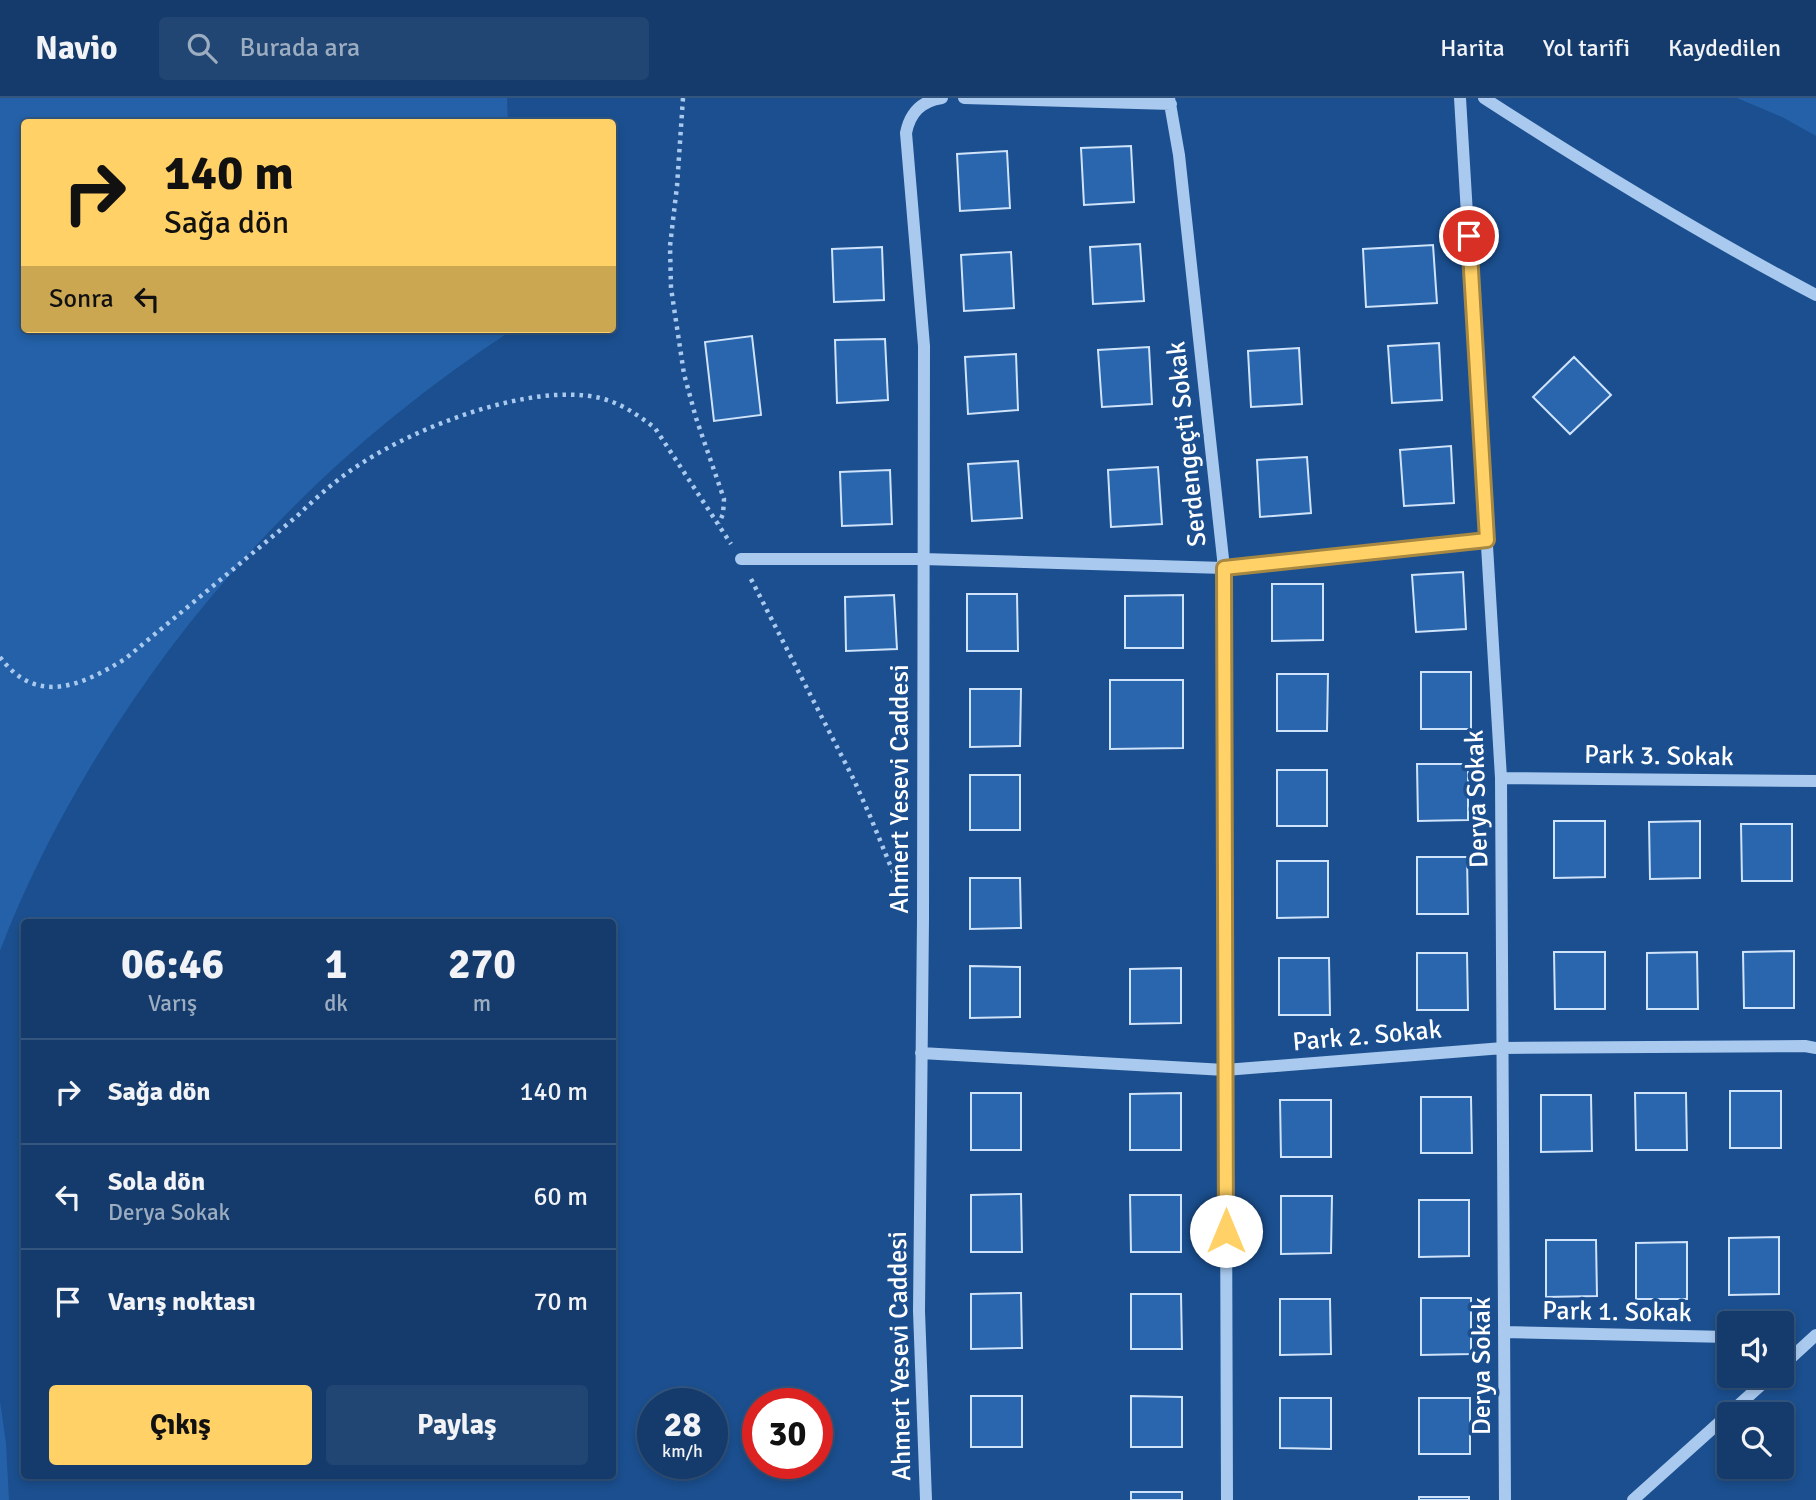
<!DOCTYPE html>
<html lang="tr">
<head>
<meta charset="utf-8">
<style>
	:root { --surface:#143b6b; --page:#214673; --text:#f1f3f6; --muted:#9dadc1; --line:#33557e; --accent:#ffd166 }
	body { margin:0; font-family:Signika,sans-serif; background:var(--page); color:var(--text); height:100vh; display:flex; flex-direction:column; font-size:26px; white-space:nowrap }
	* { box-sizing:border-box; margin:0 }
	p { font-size:23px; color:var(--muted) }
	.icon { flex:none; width:38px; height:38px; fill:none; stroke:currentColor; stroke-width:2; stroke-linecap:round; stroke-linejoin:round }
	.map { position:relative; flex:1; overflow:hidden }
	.drawer { position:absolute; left:21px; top:821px; width:595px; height:560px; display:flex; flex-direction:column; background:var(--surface); border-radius:7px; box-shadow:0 4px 10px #0003,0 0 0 2px var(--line) }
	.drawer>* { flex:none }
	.guide { position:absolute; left:21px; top:21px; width:595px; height:214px; border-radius:7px; box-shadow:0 4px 10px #0003,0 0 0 2px var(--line); background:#ffd166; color:#111; overflow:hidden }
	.buttons { position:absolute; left:1717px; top:1213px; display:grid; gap:14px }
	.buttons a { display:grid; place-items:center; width:77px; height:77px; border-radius:7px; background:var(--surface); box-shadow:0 4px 10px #0003,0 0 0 2px var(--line); font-size:35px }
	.speed { position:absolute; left:637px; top:1290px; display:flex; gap:14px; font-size:35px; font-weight:700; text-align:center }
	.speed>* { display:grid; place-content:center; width:91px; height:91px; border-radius:50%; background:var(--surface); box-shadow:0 4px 10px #0003,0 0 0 2px var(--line); line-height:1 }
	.speed small { font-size:18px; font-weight:400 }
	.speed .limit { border:10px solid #d22; background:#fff; color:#111 }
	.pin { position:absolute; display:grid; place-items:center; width:60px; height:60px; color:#fff; margin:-30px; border:4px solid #fff; border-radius:50%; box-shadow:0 2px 7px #0007 }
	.me { position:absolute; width:77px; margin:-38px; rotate:0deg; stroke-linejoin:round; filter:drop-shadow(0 0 5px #0008) }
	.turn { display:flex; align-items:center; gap:24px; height:147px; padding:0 28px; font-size:32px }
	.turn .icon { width:91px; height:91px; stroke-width:2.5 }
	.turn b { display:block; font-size:49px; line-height:60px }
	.then { display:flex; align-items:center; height:66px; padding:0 28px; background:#0003; gap:14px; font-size:26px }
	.eta { display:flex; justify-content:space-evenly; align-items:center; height:119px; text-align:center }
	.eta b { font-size:42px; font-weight:700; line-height:49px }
	.primary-button { display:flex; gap:14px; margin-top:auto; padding:14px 28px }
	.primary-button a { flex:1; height:80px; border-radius:7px; background:var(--accent); color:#111; font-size:28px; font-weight:700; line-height:80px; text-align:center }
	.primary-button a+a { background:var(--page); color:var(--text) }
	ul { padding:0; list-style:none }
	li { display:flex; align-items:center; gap:21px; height:105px; padding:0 28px; border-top:2px solid var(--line) }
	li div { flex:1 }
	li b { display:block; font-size:26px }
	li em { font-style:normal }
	header { display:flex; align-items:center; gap:42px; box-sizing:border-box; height:98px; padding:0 35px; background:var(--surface); border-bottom:2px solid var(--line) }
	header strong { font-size:33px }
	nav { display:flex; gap:38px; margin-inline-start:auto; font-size:24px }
	.search { width:490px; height:63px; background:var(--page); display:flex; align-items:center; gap:18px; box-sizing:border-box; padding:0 24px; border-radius:7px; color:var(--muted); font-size:26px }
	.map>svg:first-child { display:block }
	.green { fill:#2461a8 }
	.building { fill:#2a66ad; stroke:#cfe3fa; stroke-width:2 }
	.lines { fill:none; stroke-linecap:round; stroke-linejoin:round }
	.path { stroke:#a9c9ee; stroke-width:4.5; stroke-dasharray:3.5 5; stroke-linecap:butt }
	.minor { stroke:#a9c9ee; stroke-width:12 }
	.route-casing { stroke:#a68842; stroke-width:18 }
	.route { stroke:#ffd166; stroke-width:12 }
	.labels { text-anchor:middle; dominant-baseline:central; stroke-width:7; stroke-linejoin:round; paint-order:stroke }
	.street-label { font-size:26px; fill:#fff; stroke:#1b4f8f }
</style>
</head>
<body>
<header>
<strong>Navio</strong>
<div class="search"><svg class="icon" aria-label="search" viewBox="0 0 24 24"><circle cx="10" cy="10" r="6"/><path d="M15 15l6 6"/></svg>Burada ara</div>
<nav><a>Harita</a><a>Yol tarifi</a><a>Kaydedilen</a></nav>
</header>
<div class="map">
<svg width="1816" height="1402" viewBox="0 0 1816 1402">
	<rect width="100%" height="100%" fill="#1b4f8f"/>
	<path class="green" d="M0,0h507l1,24h-484v207h490c-174,113 -316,259 -423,437 -35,59 -67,121 -91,185z
		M1737,0h79v38l-34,-19z
		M0,1303l6,42 3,57h-9z"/>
	<path class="building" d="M1131,48l3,56 -50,3 -3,-57z
		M1007,53l3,57 -50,3 -3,-57z
		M1140,146l4,57 -51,3 -3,-57z
		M1433,147l4,58 -71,4 -3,-58z
		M882,149l2,53 -50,2 -2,-53z
		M1011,154l3,56 -50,3 -3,-56z
		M752,238l9,79 -47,6 -9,-79z
		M885,241l3,61 -51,3 -2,-63z
		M1439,245l3,57 -50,3 -4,-57z
		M1149,249l3,57 -50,3 -4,-57z
		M1299,250l3,56 -51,3 -3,-56z
		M1016,256l2,56 -50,4 -3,-57z
		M1574,259l37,38 -41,39 -37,-37z
		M1451,348l3,57 -50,3 -4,-56z
		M1307,359l4,56 -51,4 -3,-57z
		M1018,363l4,57 -50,3 -4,-57z
		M1158,369l4,57 -51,3 -3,-57z
		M890,372l2,54 -50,2 -2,-54z
		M1463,474l3,57 -50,3 -4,-57z
		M1272,486h51v56l-51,1z
		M967,496h50l1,57h-51z
		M894,497l3,54 -51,2 -1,-54z
		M1183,497v53h-58v-52z
		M1421,574h50v57h-50z
		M1277,576h51l-1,57h-50z
		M1110,582h73v68l-73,1z
		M970,591h51l-1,57 -50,1z
		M1417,666h51v56l-50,1z
		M1277,672h50v56h-50z
		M970,677h50v55h-50z
		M1554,723h51v56l-51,1z
		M1700,723v57l-50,1 -1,-57z
		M1741,726h51v57h-50z
		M1417,759h50l1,57h-51z
		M1277,763h51v56l-51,1z
		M970,780h50l1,50 -51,1z
		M1794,853v57h-50l-1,-56z
		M1554,854h51v57h-50z
		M1697,854l1,57h-51v-56z
		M1417,855h50l1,57h-51z
		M1279,860h50l1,57h-51z
		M970,868l50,1v50l-50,1z
		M1181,870v55l-51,1v-55z
		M1730,993h51v57h-51z
		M971,995h50v57h-50z
		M1181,995v57h-51v-56z
		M1635,995h51l1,57h-51z
		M1541,997h50l1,56 -51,1z
		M1421,999h50l1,56h-51z
		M1280,1002h51v57h-50z
		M1021,1096l1,58h-51v-57z
		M1130,1097h51v57h-50z
		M1281,1098h51l-1,57 -50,1z
		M1419,1102h50v56l-50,1z
		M1779,1139v57l-50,1v-57z
		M1546,1142h50l1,56 -51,1z
		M1687,1144v57h-51v-56z
		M1021,1195l1,55 -51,1v-55z
		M1131,1196h50l1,55h-51z
		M1421,1200h50v56l-50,1z
		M1280,1201h50l1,55 -51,1z
		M971,1298h51v51h-51z
		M1131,1298l51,1v50h-51z
		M1280,1300h51v51l-51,-1z
		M1419,1300h51v56h-51z
		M1131,1394h51v8h-51z
		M1419,1399h50v3h-50z"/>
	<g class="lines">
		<path class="path" d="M683,0l-6,88 -7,60 1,42 13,86 12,44 28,81 -1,15 -4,9
			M751,481l103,201 16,36 30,73
			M0,559c36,49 81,29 125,2l171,-142c21,-20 42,-39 66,-54 57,-37 170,-81 238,-65 21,5 38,17 55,30l76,116"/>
		<path class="minor" d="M964,0l207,6
			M1169,0l10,57 45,413 3,932
			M1460,0l41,680 4,722
			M1484,0c108,70 218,137 332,197
			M741,461h182l301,9 263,-28
			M1501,680l315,3
			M921,955l304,17 278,-22 302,-2 11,2
			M1504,1234l225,5
			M1782,1268l34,-31
			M926,1402l-7,-189 4,-391 1,-574 -18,-213c4,-20 15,-32 36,-35
			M1633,1402l138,-124"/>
	</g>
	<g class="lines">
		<g class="route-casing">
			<path id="route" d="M1226,1133l-2,-663 263,-28 -18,-304"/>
		</g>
		<use href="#route" class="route"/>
	</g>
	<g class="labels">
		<g class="street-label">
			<text transform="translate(1187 346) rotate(-96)">Serdengeçti Sokak</text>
			<text transform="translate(1659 658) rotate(1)">Park 3. Sokak</text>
			<text transform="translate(900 691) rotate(-90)">Ahmert Yesevi Caddesi</text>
			<text transform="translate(1477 701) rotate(-92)">Derya Sokak</text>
			<text transform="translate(1367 938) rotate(-5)">Park 2. Sokak</text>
			<text transform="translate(1617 1214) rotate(1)">Park 1. Sokak</text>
			<text transform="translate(900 1258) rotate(-91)">Ahmert Yesevi Caddesi</text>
			<text transform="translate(1482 1268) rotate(-90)">Derya Sokak</text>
		</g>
	</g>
</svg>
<div class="buttons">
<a><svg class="icon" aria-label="sound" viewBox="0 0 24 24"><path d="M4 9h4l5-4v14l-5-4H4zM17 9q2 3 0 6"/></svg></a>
<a><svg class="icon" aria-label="search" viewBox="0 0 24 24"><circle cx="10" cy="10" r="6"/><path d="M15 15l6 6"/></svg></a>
</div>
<div class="speed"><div>28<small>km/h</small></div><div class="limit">30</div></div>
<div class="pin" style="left:1469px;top:138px;background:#d93025"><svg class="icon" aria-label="arrive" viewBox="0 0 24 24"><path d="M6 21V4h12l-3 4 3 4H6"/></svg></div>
<svg class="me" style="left:1226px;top:1133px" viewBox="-20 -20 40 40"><circle r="19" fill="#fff"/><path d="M0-13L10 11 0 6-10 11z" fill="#ffd166"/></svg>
<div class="guide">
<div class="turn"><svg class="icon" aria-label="right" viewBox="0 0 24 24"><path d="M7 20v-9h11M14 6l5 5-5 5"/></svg><div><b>140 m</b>Sağa dön</div></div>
<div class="then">Sonra<svg class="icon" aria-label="left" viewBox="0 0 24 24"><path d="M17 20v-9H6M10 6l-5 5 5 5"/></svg></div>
</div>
<section class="drawer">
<div class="eta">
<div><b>06:46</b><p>Varış</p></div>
<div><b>1</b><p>dk</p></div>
<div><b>270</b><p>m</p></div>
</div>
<ul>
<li><svg class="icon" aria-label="right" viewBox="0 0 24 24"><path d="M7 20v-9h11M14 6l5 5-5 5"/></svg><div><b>Sağa dön</b></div><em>140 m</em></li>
<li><svg class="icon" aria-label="left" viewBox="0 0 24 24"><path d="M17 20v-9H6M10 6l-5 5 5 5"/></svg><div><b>Sola dön</b><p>Derya Sokak</p></div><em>60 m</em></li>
<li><svg class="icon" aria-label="arrive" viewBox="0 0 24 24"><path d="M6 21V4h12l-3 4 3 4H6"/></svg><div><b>Varış noktası</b></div><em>70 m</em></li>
</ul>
<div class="primary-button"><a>Çıkış</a><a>Paylaş</a></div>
</section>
</div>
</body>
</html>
